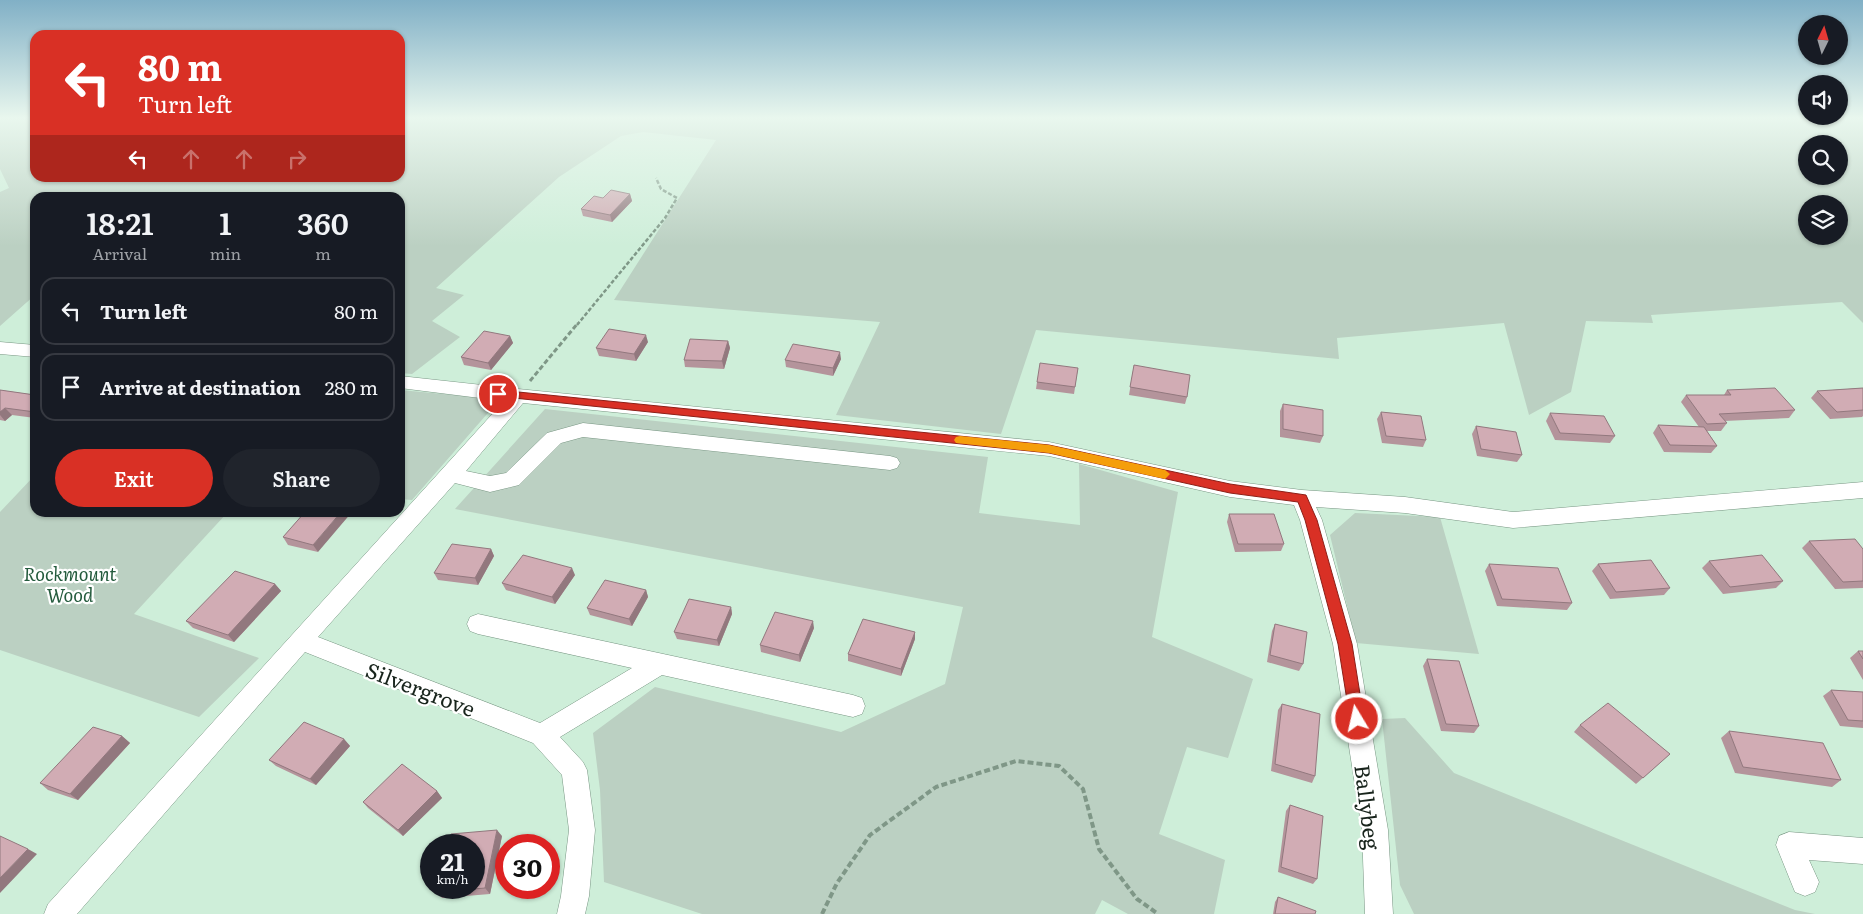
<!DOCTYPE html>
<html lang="en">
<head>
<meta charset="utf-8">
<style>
	:root { --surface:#171b24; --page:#20242c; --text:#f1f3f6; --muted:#9ea1a6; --line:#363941; --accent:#d93025 }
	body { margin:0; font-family:Literata,serif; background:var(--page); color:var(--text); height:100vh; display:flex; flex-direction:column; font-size:19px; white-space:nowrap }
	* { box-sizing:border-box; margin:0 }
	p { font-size:16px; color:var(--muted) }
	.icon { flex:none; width:28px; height:28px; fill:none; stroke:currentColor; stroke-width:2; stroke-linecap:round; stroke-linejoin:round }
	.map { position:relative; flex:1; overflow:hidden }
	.drawer { position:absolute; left:30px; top:192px; width:375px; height:325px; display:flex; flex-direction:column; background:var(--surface); border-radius:15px; box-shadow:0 1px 4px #0004 }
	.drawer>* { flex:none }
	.hud { position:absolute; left:30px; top:30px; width:375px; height:152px; border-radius:15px; box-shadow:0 1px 4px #0004; background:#d93025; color:#fff; overflow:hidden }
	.needle { width:32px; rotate:5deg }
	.buttons { position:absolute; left:1798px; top:15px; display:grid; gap:10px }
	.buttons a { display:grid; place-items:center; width:50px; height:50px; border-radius:50%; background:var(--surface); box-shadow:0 1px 4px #0004; font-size:25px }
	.speed { position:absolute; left:420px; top:834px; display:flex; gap:10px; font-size:25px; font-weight:700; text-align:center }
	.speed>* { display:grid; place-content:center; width:65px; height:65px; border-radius:50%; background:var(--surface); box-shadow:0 1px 4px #0004; line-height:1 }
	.speed small { font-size:12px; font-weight:400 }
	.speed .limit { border:8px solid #d22; background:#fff; color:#111 }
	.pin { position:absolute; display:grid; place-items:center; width:42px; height:42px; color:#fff; margin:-21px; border:2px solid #fff; border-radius:50%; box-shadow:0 1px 5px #0007 }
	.me { position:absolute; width:55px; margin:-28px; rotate:351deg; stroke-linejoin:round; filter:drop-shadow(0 0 4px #0008) }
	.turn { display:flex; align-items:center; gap:18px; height:105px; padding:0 25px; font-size:22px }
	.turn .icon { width:65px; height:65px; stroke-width:2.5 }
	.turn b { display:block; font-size:35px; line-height:42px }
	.lanes { display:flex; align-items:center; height:48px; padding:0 25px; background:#0003; justify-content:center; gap:25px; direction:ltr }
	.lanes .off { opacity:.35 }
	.eta { display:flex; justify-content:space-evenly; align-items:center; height:85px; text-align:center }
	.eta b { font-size:30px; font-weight:600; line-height:35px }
	.button { display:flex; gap:10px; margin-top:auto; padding:10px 25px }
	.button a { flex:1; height:58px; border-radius:30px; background:var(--accent); color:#fff; font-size:20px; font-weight:600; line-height:58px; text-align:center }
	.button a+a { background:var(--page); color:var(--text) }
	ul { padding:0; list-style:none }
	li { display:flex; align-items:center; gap:15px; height:68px; margin:0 10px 8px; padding:0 15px; border:2px solid var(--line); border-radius:15px }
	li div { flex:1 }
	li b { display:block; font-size:19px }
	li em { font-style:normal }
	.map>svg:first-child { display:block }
	.green { fill:#bbd0c2; fill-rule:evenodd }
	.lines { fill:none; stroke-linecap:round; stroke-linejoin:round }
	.minor-casing { stroke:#789683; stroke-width:1 }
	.path-far2 { stroke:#7f9787; stroke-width:2.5; stroke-dasharray:4 2; stroke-linecap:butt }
	.path-far1 { stroke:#7f9787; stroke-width:3; stroke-dasharray:5 2.5; stroke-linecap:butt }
	.path { stroke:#7f9787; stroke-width:4; stroke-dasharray:6 3; stroke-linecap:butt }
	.minor { fill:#fff; fill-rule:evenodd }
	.wall { fill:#b4949b }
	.shaded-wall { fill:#92787e }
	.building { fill:#d1acb4; stroke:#92787e }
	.route { fill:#d93025; stroke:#8d1f18 }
	.slow { fill:#f59e0b }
	.labels { text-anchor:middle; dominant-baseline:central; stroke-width:4.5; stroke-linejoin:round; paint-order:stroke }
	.park-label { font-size:18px; font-style:italic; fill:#245b3d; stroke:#fff }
	.near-street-label { font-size:21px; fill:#18241c; stroke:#fff }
</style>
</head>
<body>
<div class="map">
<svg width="1863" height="914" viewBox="0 0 1863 914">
	<rect width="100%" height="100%" fill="#ceeed9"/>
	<path class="green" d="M0,118h35v60h365v-60h1463v205l-21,-21 -191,13 2,8 -67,-2 -15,71 -42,23 -25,-92 -167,15 2,21 -303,-29 -35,104 -165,-19 44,-93 -266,-22 102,-160 -73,-8 -22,4 -62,41 -123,111 28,7 -32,26 28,16 -48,37 -12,-1v-175h-365v97l-35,31v-134l9,-4 -9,-19zM1806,144h33v32h-33zM1806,204h33v32h-33z
		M400,390l87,8 7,8 -82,94 -12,-1z
		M545,409l443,48 -9,56 101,12 -1,-61 99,28 -26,145 101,42 -25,79 -41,-11 -28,87 66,26 -11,54h-86l-26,-14 -7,14h-393l-98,-32 -4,-92 -7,-57 62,-46 186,45 104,-48 18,-77 -508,-98z
		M35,475v37l192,1 -93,101 125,44 -60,59 -199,-67v-138z
		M1355,513l85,4 39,137 -123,-11 -26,-108z
		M1405,718l49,55 341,137 20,4h-401l-14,-29 -18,-166z"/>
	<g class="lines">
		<g class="minor-casing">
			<path id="minor" d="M0,342l35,3v12l-35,-3z
				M400,376l118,13 531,53 181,39 72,9 103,7 108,15 350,-30v16l-350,30 -108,-15 -89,-6 6,13 35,124 31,186 5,84h-28l-3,-84 -29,-186 -33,-124 -6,-15 -64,-8 -181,-41 -526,-53 -57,68 24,5 16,-3 41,-40 36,-10 307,33 7,2 3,5 -3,5 -7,2 -307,-33 -22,6 -42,42 -29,7 -35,-9 -137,154 222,86 92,-55 -154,-34 -8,-3 -3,-7 3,-7 8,-3 375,81 9,3 3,8 -3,8 -9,3 -191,-42 -102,62 23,25 4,8 8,60 -6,66 -4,18h-28l4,-18 8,-66 -7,-55 -29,-32 -228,-91 -228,262h-33l4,-10 456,-503 -104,-13z
				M1789,832l74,6v26l-54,-4 10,22 -4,10 -10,4 -10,-4 -19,-47 3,-9z"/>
		</g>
		<path class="path-far2" d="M577,325l88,-107 12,-20 -16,-9 -5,-11"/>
		<path class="path-far1" d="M530,381l48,-58"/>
		<path class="path" d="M822,914l15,-31 33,-48 66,-48 80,-26 43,5 24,23 16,60 38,50 21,15"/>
		<use href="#minor" class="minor"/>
	</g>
	<path class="wall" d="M630,194l2,7 -20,21 -29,-6 -2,-7 22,-11z
		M510,336l3,7 -22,27 -27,-5 -3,-8z
		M728,341l2,7 -6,21 -39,-2 -1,-7z
		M648,342l-12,19 -37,-5 -3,-8z
		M841,359l-8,17 -47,-9 -1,-7z
		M1134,365l53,32 -2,7 -56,-9z
		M1078,368l-4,26 -38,-5 1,-7z
		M1863,388v28l-1,1 -32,2 -19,-21 6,-7z
		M0,390l35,5v23l-23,-3 -7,6 -5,-1z
		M1727,390l68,20 -6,8 -65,3 3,2 -6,8h-14l10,15 -6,7 -47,-1 -11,-19 5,-8 41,2 -18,-25 5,-7h38z
		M1283,404l40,32 -3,7 -40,-6v-26z
		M1381,412l45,28 -3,7 -41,-4 -5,-24z
		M1550,413l65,23 -5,7 -55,-3 -9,-19z
		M1476,426l46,29 -5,7 -40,-6 -5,-22z
		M305,512l13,40 -30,-7 -5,-8z
		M1229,514l55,30 -3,7 -46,1 -8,-30z
		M1809,541l54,8v39l-28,1 -33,-41z
		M491,549l3,7 -16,29 -40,-5 -4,-7z
		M1709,561l74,20 -7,7 -53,6 -21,-26z
		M1489,564l83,39 -5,7 -70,-4 -12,-35z
		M1598,564l72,24 -6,7 -54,4 -18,-28z
		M575,575l-20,29 -49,-14 -4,-7z
		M275,584l6,7 -47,51 -41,-14 -7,-7z
		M646,590l2,7 -16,29 -42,-11 -3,-7z
		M731,607l1,7 -13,32 -42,-7 -3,-7z
		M1275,624l28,40 -4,7 -32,-9 5,-31z
		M814,628l-14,34 -39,-10 -1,-7z
		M915,632v7l-14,37 -53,-15v-7z
		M1858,651h5v29l-13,-22z
		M1427,659l52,67 -5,7 -33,-2 -18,-65z
		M1831,690l32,2v36l-23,-2 -17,-30z
		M1282,704l33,72 -3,7 -41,-12 7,-61z
		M1580,725l90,29 -34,30 -62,-52z
		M1729,731l112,49 -9,7 -97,-14 -14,-35z
		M122,736l8,7 -52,57 -30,-10 -8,-7z
		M344,739l6,7 -34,39 -40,-19 -7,-6z
		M437,791l5,7 -39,38 -35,-28 -5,-6z
		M1290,805l27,74 -4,5 -35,-12 8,-61z
		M502,836l-12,58 -48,4 -5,-6z
		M1278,897l37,17h-42l2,-12z"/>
	<path class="shaded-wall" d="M630,194l2,7 -20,21 -2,-7z
		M646,335l2,7 -12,19 -2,-7z
		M510,336l3,7 -22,27 -3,-7z
		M728,341l2,7 -6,21 -2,-8z
		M840,352l1,7 -8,17v-8z
		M5,408l7,7 -7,6 -5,-6v-3z
		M341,512h11l-34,40 -5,-7z
		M491,549l3,7 -16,29 -3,-7z
		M572,568l3,7 -20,29 -3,-7z
		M275,584l6,7 -47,51 -6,-7z
		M646,590l2,7 -16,29 -3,-7z
		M731,607l1,7 -13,32 -2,-6z
		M813,621l1,7 -14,34 -1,-7z
		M915,632v7l-14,37v-7z
		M122,736l8,7 -52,57 -8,-6z
		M344,739l6,7 -34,39 -6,-6z
		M437,791l5,7 -39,38 -5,-6z
		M497,830l5,6 -12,58 -5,-6z
		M28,849l9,5 -37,39v-15z"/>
	<path class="building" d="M611,190l19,4 -20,21 -29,-6 13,-13 9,2z
		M609,329l37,6 -12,19 -38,-6z
		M484,331l26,5 -22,27 -27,-6z
		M690,339l38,2 -6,20 -38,-1z
		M793,344l47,8 -7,16 -48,-8z
		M1040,363l38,5 -3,19 -38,-5z
		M1134,365l56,10 -3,22 -57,-10z
		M1775,388l20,22 -76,4 8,9 -20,1 -21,-29h45l-4,-5z
		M1863,388v22l-26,2 -20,-21z
		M0,390l35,5v17l-30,-4 -5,4z
		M1283,404l40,6v26l-40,-7z
		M1381,412l40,4 5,24 -40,-4z
		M1550,413l54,3 11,20 -55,-3z
		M1658,425l46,2 13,19 -47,-1z
		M1476,426l40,6 6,23 -41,-6z
		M305,512h36l-28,33 -30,-8z
		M1229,514h45l10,30h-46z
		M1855,539l8,10v32l-20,1 -34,-41z
		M452,544l39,5 -16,29 -41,-5z
		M523,555l49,13 -20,29 -50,-14z
		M1762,555l21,26 -53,6 -21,-26z
		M1651,560l19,28 -54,4 -18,-28z
		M1489,564l69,4 14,35 -70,-4z
		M235,571l40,13 -47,51 -42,-14z
		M605,580l41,10 -17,29 -42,-11z
		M689,599l42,8 -14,33 -43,-8z
		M775,612l38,9 -14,34 -39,-10z
		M863,619l52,13 -14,37 -53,-15z
		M1275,624l32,8 -4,32 -33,-9z
		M1858,651h5v8z
		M1427,659l32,2 20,65 -33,-2z
		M1831,690l32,2v29l-15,-1z
		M1608,703l62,51 -27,24 -63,-53z
		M1282,704l38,10 -5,62 -40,-12z
		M304,722l40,17 -34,40 -41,-19z
		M93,727l29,9 -52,58 -30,-11z
		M1729,731l94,12 18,37 -98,-13z
		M402,764l35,27 -39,39 -35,-28z
		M1290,805l33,11 -6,63 -36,-12z
		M497,830l-12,58 -48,4 1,-4h36v-43h-26l3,-11z
		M0,836l28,13 -28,29z
		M1278,897l38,14 -1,3h-40z"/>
	<linearGradient id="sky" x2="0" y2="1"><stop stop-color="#81b0c6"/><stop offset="0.48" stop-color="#e9f7ee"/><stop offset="1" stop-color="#e9f7ee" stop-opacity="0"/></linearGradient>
	<rect width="1863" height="246" fill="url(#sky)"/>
	<path class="route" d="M498,390l551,55 181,39 76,11 11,25 35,124 12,75 -2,5 -5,2 -5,-2 -2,-5 -12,-75 -33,-124 -7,-18 -68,-9 -181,-40 -555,-57 -1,-2 1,-3z"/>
	<path class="slow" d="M960,436l89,9 116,25 5,4 -5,5 -116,-26 -93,-10 -2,-3 2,-3z"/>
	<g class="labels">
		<g class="park-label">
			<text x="70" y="573">Rockmount<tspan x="70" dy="21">Wood</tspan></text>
		</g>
		<g class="near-street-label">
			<text transform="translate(421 688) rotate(21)">Silvergrove</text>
			<text transform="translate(1369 807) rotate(83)">Ballybeg</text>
		</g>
	</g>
</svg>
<div class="buttons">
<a><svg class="needle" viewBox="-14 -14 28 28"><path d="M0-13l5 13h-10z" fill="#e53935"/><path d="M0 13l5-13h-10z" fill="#9ea1a6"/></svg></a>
<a><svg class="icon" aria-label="sound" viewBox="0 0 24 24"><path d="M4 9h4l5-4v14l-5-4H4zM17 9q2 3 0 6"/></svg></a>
<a><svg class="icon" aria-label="search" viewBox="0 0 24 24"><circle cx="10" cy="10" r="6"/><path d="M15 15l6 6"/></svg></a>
<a><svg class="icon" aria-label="layers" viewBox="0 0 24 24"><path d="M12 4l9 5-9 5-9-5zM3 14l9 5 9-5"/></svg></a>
</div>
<div class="speed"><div>21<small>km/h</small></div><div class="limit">30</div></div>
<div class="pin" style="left:498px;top:394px;background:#d93025"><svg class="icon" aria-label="arrive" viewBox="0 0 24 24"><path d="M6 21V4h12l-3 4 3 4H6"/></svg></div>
<svg class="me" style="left:1357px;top:719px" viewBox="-20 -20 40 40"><circle r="17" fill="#d93025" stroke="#fff" stroke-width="3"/><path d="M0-11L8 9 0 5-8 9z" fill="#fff"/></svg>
<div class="hud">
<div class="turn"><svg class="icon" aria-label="left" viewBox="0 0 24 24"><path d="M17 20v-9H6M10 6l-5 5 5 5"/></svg><div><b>80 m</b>Turn left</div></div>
<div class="lanes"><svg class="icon" aria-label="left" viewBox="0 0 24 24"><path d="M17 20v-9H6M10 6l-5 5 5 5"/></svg><svg class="icon off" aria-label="ahead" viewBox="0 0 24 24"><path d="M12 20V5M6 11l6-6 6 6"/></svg><svg class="icon off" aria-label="ahead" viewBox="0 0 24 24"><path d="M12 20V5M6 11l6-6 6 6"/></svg><svg class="icon off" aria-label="right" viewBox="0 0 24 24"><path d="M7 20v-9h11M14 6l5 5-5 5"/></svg></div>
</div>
<section class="drawer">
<div class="eta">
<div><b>18:21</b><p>Arrival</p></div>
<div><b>1</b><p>min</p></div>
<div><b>360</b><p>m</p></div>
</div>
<ul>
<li><svg class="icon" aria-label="left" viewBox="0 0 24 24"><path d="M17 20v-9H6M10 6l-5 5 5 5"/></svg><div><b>Turn left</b></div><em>80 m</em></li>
<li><svg class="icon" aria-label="arrive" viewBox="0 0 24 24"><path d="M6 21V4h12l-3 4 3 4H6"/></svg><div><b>Arrive at destination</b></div><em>280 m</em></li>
</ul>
<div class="button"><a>Exit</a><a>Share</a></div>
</section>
</div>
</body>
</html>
